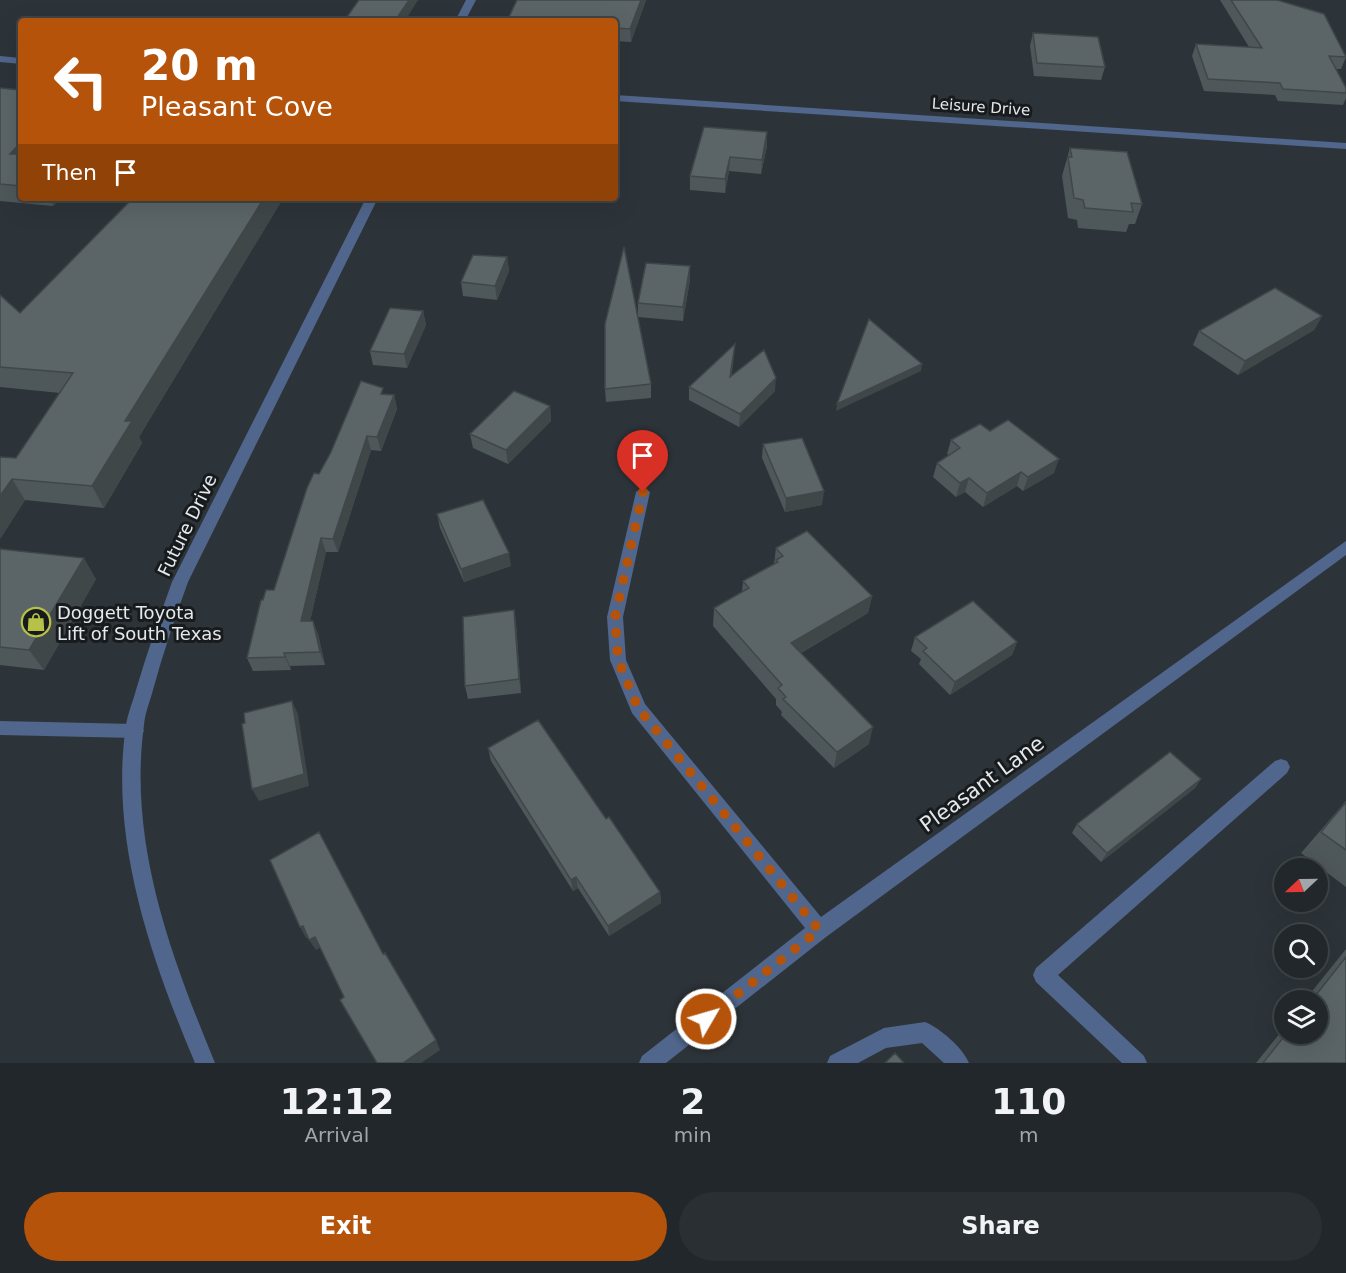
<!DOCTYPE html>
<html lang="en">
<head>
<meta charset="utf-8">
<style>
	:root { --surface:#22272b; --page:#2a2f33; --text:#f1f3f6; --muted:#a2a5a9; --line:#3f4447; --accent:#b45309 }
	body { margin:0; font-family:"DejaVu Sans",sans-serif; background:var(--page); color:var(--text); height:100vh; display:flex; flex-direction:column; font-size:22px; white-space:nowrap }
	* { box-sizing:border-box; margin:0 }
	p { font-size:20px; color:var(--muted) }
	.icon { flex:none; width:33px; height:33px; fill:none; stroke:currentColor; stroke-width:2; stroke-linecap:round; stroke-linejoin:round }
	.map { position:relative; height:1063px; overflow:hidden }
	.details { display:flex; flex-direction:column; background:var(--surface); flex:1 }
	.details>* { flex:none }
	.guide { position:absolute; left:18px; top:18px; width:600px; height:183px; border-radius:6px; box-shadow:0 6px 24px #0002,0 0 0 2px var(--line); background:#b45309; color:#fff; overflow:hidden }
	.needle { width:39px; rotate:248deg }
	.fabs { position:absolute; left:1274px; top:858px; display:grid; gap:12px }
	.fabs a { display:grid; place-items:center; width:54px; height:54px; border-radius:50%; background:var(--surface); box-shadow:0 6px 24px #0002,0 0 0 2px var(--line); font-size:30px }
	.pin { position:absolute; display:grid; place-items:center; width:51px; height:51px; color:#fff; margin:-62px -26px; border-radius:50% 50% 50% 0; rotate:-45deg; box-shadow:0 0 6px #0007 }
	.pin .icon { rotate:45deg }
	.me { position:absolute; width:66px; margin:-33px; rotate:52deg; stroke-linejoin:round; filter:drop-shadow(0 0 4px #0008) }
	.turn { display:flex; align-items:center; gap:21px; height:126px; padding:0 24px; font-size:27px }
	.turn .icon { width:78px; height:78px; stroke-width:2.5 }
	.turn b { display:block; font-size:42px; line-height:51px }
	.then { display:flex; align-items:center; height:57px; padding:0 24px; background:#0003; gap:12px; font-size:22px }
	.eta { display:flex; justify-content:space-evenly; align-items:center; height:102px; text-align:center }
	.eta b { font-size:36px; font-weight:800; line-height:42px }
	.action { display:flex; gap:12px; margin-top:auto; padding:12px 24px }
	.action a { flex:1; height:69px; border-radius:36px; background:var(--accent); color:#fff; font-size:24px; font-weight:800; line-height:69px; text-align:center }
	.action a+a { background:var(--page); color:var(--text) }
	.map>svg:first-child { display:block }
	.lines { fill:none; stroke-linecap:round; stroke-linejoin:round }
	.service { fill:#51668c; fill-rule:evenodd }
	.minor { fill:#51668c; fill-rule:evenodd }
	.wall { fill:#4e5759 }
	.shaded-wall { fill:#404749 }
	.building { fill:#5b6568; stroke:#404749; stroke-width:1.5 }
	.route { stroke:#b45309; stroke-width:10; stroke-dasharray:0 18 }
	.labels { text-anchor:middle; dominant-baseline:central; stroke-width:6; stroke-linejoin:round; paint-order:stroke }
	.far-street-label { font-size:15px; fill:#e5e9ec; stroke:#181b1d }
	.street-label { font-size:18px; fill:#e5e9ec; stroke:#181b1d }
	.poi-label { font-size:18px; fill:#e5e9ec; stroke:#181b1d; text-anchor:start }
	.near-street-label { font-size:21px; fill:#e5e9ec; stroke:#181b1d }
</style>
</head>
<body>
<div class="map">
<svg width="1346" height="1063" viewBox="0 0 1346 1063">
	<rect width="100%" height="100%" fill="#2d3439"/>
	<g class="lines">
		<path class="service" d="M0,721l135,3 6,2 3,5 -3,5 -6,2 -135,-3z
			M1281,759l6,2 3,6 -3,6 -229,202 86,81 3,7h-25l-86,-81 -3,-7 3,-7 239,-207z
			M925,1022c15,6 38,26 44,41h-25l-22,-20 -36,5 -28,15h-31l3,-7 54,-28z"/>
		<path class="minor" d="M466,0h10l-11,21h-10z
			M0,56l21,2v6l-21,-2z
			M615,95l731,48v6l-731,-48z
			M366,198h12l-190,384c-13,36 -25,71 -35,108 -3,11 -8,23 -9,35 -16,118 27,231 71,338h-20c-44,-104 -86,-224 -69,-338 2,-12 7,-24 10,-35 11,-37 23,-72 36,-108z
			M643,487l7,5 -27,125 3,43 19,44 176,213 525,-376v14l-520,382 -160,126h-27l3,-7 163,-128 -173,-215 -22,-53 -3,-43 29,-125z"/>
	</g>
	<path class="wall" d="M517,0h129l-15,42 -16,-1v-20z
		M1220,0h57l69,57 -5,12h-5l10,19v10l-3,7 -65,-4 -3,-6 -71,-4 -12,-35 4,-12 53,3z
		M1033,33l72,34 -4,13 -67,-4 -4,-30z
		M0,88l21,2v108h40l-8,8 -53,-5z
		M767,132v14l-6,28 -32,-3 -4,22 -35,-3v-14z
		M1070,148l72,56 -7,20h-6l-3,8 -48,-4 -1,-8 -9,-2 -6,-42z
		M282,200l-143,237 3,6 -38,65 -79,-8 -25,39 16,-81 44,-65 -60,-6v-92l20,18z
		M507,257l2,14 -12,29 -34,-4 -2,-14z
		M690,280l-7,41 -45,-4v-14z
		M423,311l3,14 -19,43 -34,-3 -3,-14z
		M1322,316l-8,14 -76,45 -45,-30 6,-14z
		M735,344l-4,33 44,14 -36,36 -50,-27v-13z
		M651,384v14l-45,4 -1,-13z
		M384,394l10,1 3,14 -16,42 -10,-1 -33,102h-12l-16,69 8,13 7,31 -35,1 1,4 -38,1 -6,-13 16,-58 11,-10 45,-116z
		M550,406l1,15 -43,43 -35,-16 -3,-14z
		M990,431l64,42 -31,18 -6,-5 -34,21 -18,-15 -9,5 -23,-20 4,-14 12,-8 -2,-1 4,-14z
		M763,444l59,61 -37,7 -23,-54z
		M437,514l74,52 -47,16 -24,-54z
		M776,548l96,48 -4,17 -67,40 68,91 -35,24 -53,-53 1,-3 -6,-7v-6l-63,-73 1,-18 28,-16 1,-11 31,-17z
		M0,549l96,30 -52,91 -44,-5z
		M514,610l2,14 5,69 -53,6 -3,-13z
		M915,637l102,5 -5,13 -62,40 -31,-31 2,-5 -10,-8z
		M488,748l118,71 54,73 1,11 -52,33 -31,-48 -5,3 -82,-130z
		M1201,779l-6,9 -94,74 -29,-29 5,-9z
		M1346,801v86l-45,-34z
		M1346,949v114h-90l28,-35v6h33v-34h-12z"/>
	<path class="shaded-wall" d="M409,0h9l-13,21h-10z
		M641,0h5l-15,42 -1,-13z
		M767,132v14l-6,28 1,-14z
		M21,142v27l-11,-15z
		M730,157l-1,14 -4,22v-14z
		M50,198h11l-8,8z
		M264,198h18v2l-143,237 3,6 -38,65 -12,-22 33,-65z
		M507,257l2,14 -12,29 -2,-14z
		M690,266v14l-7,41v-14z
		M423,311l3,14 -19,43 -3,-14z
		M1322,316l-8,14 -76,45 7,-14z
		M735,344l-1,13 -4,34v-14z
		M922,364l-1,7 -85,40 1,-7z
		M776,378l-1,13 -36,36 1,-13z
		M394,395l3,14 -16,42 -4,-14z
		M550,406l1,15 -43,43 -2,-14z
		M367,436l4,14 -33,102 -5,-13z
		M1059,459l-5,14 -31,18 5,-14z
		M1021,472l-4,14 -34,21 4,-14z
		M969,478l-4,14 -9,5 4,-14z
		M12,479l13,21 -25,39v-43z
		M824,491l-2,14 -37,7 1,-14z
		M321,538l5,14 -19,82 -6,-13z
		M509,553l2,13 -47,16 -3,-13z
		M84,558l12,21 -52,91 -15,-20z
		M872,596l-4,17 -80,47 3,-17z
		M514,610l2,14 5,69 -2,-14z
		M313,621l5,13 7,31 -5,-13z
		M1017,642l-5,13 -62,40 5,-13z
		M284,653l6,13 1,4 -6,-13z
		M292,701l6,13 11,72 -50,15 -7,-12z
		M873,727l-4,17 -35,24 3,-16z
		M1201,779l-6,9 -94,74 6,-9z
		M576,877l2,11 -5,3 -2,-11z
		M660,892l1,11 -52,33 -1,-10z
		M303,926l7,11 -4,1 -6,-11z
		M315,937l6,10 -5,3 -7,-10z
		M436,1040l4,10 -19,13h-18z"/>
	<path class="building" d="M359,0h50l-14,21h-51z
		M517,0h124l-11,29 -15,-1v-7h-108z
		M1231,0h46l47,14 22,43 -17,-1 17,32v5l-63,-4 -3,-6 -72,-4 -12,-35 66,4z
		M1033,33l65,4 7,30 -68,-4z
		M0,88l21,2v52l-11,12h11v32l-21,-2z
		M704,127l63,5 -5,28 -32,-3 -5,22 -35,-3z
		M1070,148l57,4 15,52 -11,-1 2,9 -48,-4 -2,-8 -9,-2 -6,-41h4z
		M133,198h131l-139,223h7l-40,65 -80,-7 -12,17v-39l16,1 57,-85 -73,-6v-72l20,18z
		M624,247l27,137 -46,5v-65z
		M473,255l34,2 -12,29 -34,-4z
		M646,263l44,3 -7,41 -45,-4z
		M1275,288l47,28 -77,45 -46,-30z
		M390,308l33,3 -19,43 -34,-3z
		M869,319l53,45 -85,40z
		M735,344l-5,33 34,-27 12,28 -36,36 -51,-27z
		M361,381l22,7 -2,6 13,1 -17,42 -10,-1 -34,103 -12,-1 -20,83h12l7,31 -36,1 1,4 -38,1 14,-58h2l3,-10h8l33,-102 7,-15 5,1 12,-22z
		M514,391l36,15 -44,44 -36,-16z
		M1008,420l51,39 -31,18 -7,-5 -34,21 -18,-15 -9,5 -23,-20 23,-15 -9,-8 29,-16 10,7z
		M802,438l22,53 -38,7 -23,-54z
		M483,500l26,53 -48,16 -24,-55z
		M807,531l65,65 -81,47 82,84 -36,25 -54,-53 3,-2 -8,-9 4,-3 -68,-77 35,-20 -6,-7 35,-19 -2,-2 7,-4 -7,-8z
		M0,549l84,9 -55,92 -29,-3z
		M973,601l44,41 -62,40 -32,-31 4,-3 -12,-11z
		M514,610l5,69 -54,7 -2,-69z
		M292,701l12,73 -52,15 -10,-65 3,-1 -1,-10z
		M538,720l68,99 3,-2 51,75 -52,34 -32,-49 -5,3 -83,-132z
		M1170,752l31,27 -94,74 -30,-29z
		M1346,802v48l-25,-18z
		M319,832l64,122 2,-1 51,87 -33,23h-26l-37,-63 4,-3 -29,-60 -6,3 -6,-14 -3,1 -30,-67z
		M1346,957v106h-83l23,-29h31v-34h-5z
		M895,1053l9,10h-19z"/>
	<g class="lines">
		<path class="route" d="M643,492l-28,125 3,43 20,48 181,222 -113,89"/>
	</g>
	<defs>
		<g id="shop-ring" transform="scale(1.5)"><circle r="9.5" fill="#181b1d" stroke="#b6c148" stroke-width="1.5"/><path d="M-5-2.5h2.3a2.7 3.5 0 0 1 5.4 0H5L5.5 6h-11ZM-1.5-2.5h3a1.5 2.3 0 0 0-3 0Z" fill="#b6c148"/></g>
	</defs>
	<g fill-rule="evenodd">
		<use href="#shop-ring" x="36" y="622"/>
	</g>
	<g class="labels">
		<g class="far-street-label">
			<text transform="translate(981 107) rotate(4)">Leisure Drive</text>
		</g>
		<g class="street-label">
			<text transform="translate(187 525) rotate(-64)">Future Drive</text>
		</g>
		<g class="poi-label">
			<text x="57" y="612">Doggett Toyota<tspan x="57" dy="21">Lift of South Texas</tspan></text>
		</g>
		<g class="near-street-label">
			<text transform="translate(982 784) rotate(-36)">Pleasant Lane</text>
		</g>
	</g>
</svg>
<div class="fabs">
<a><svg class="needle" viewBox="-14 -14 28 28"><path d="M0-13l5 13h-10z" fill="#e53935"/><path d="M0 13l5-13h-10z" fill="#a2a5a9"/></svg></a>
<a><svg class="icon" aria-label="search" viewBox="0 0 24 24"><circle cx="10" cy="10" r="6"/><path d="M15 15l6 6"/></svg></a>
<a><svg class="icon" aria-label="layers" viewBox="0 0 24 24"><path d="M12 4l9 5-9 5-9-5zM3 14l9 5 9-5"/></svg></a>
</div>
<div class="pin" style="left:643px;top:492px;background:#d93025"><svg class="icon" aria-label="arrive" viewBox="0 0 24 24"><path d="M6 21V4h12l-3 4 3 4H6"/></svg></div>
<svg class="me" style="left:706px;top:1019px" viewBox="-20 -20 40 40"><circle r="17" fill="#b45309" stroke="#fff" stroke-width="3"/><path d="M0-11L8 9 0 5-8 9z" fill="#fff"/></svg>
<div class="guide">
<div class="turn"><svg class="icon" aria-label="left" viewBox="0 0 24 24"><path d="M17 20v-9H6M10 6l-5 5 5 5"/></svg><div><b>20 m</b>Pleasant Cove</div></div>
<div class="then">Then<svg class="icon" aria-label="arrive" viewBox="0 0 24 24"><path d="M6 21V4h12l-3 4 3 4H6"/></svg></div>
</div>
</div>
<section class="details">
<div class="eta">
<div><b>12:12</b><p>Arrival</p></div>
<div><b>2</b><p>min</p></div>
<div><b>110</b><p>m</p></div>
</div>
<div class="action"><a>Exit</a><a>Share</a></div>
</section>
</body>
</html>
